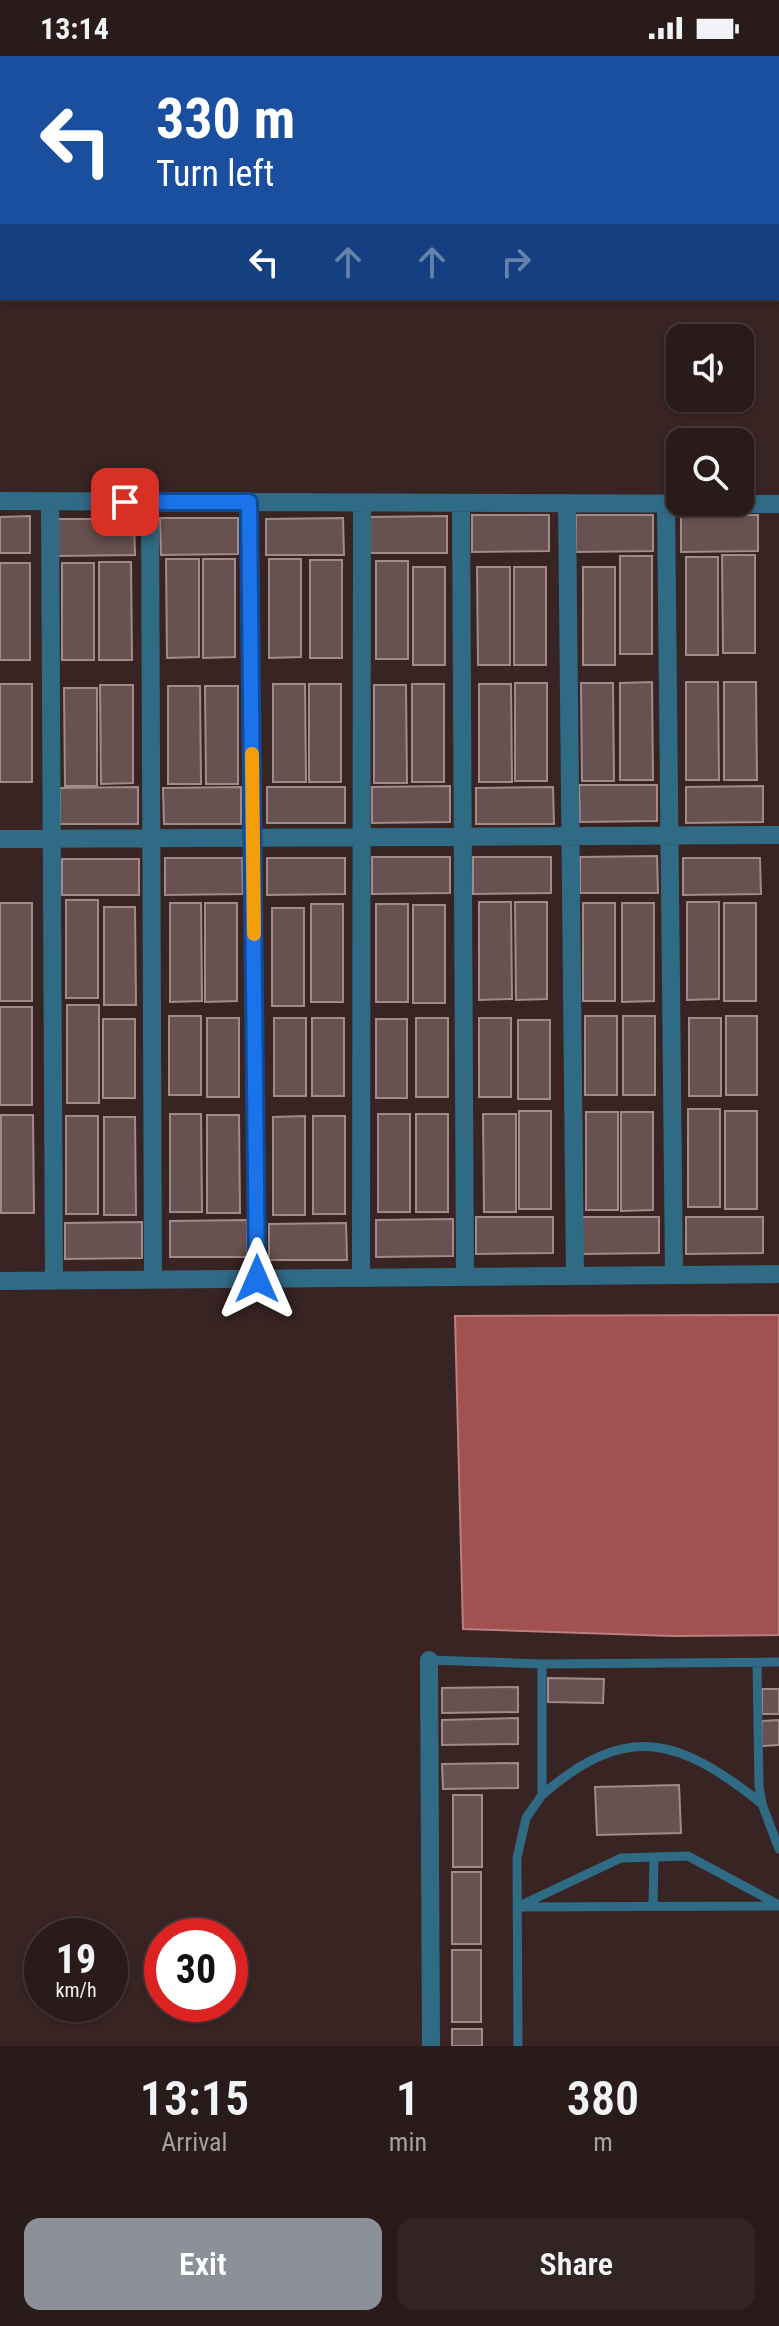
<!DOCTYPE html>
<html lang="en">
<head>
<meta charset="utf-8">
<style>
	:root { --surface:#291b1a; --page:#312423; --text:#f1f3f6; --muted:#a5a1a2; --line:#453939; --accent:#8c9099 }
	body { margin:0; font-family:"Roboto Condensed",sans-serif; background:var(--page); color:var(--text); height:100vh; display:flex; flex-direction:column; font-size:30px; white-space:nowrap }
	* { box-sizing:border-box; margin:0 }
	p { font-size:26px; color:var(--muted) }
	.icon { flex:none; width:44px; height:44px; fill:none; stroke:currentColor; stroke-width:2; stroke-linecap:round; stroke-linejoin:round }
	.map { position:relative; height:1990px; overflow:hidden }
	.panel { display:flex; flex-direction:column; background:var(--surface); flex:1 }
	.panel>* { flex:none }
	.hud { position:absolute; left:0px; top:0px; width:780px; height:244px; box-shadow:0 2px 6px #0004,0 0 0 2px var(--line); background:#1a4fa0; color:#fff; overflow:hidden }
	.fabs { position:absolute; left:666px; top:268px; display:grid; gap:16px }
	.fabs a { display:grid; place-items:center; width:88px; height:88px; border-radius:16px; background:var(--surface); box-shadow:0 2px 6px #0004,0 0 0 2px var(--line); font-size:40px }
	.speed { position:absolute; left:24px; top:1862px; display:flex; gap:16px; font-size:40px; font-weight:700; text-align:center }
	.speed>* { display:grid; place-content:center; width:104px; height:104px; border-radius:50%; background:var(--surface); box-shadow:0 2px 6px #0004,0 0 0 2px var(--line); line-height:1 }
	.speed small { font-size:20px; font-weight:400 }
	.speed .limit { border:12px solid #d22; background:#fff; color:#111 }
	.pin { position:absolute; display:grid; place-items:center; width:68px; height:68px; color:#fff; margin:-34px; border-radius:16px; box-shadow:0 4px 12px #0006 }
	.me { position:absolute; width:88px; margin:-44px; rotate:0deg; stroke-linejoin:round; filter:drop-shadow(0 0 6px #0008) }
	.turn { display:flex; align-items:center; gap:28px; height:168px; padding:0 24px; font-size:36px }
	.turn .icon { width:104px; height:104px; stroke-width:2.5 }
	.turn b { display:block; font-size:56px; line-height:68px }
	.lanes { display:flex; align-items:center; height:76px; padding:0 24px; background:#0003; justify-content:center; gap:40px; direction:ltr }
	.lanes .off { opacity:.35 }
	.eta { display:flex; justify-content:space-evenly; align-items:center; height:136px; text-align:center }
	.eta b { font-size:48px; font-weight:600; line-height:56px }
	.primary-button { display:flex; gap:16px; margin-top:auto; padding:16px 24px }
	.primary-button a { flex:1; height:92px; border-radius:16px; background:var(--accent); color:#fff; font-size:32px; font-weight:600; line-height:92px; text-align:center }
	.primary-button a+a { background:var(--page); color:var(--text) }
	.status { display:flex; justify-content:space-between; align-items:center; height:56px; padding:0 40px; background:var(--surface); direction:ltr }
	.status svg { height:22px; fill:currentColor }
	.map>svg:first-child { display:block }
	.water { fill:#a1514f; stroke:#bb7f7e; stroke-width:2 }
	.lines { fill:none; stroke-linecap:round; stroke-linejoin:round }
	.canal { stroke:#a1514f; stroke-width:16 }
	.building { fill:#685251; stroke:#a28a89; stroke-width:2 }
	.service { stroke:#306b86; stroke-width:9 }
	.minor { stroke:#306b86; stroke-width:18 }
	.route-casing { stroke:#114b97; stroke-width:20 }
	.route { stroke:#1a73e8; stroke-width:14 }
	.slow { stroke:#f59e0b; stroke-width:14 }
</style>
</head>
<body>
<div class="status"><b>13:14</b><svg viewBox="0 0 49 12"><path d="M0 12V9h3v3zM5 12V6h3v6zM10 12V3h3v9zM15 12V0h3v12zM26 1h20v11H26zM47 4h2v5h-2z"/></svg></div>
<div class="map">
<svg width="779" height="1990" viewBox="0 0 779 1990">
	<rect width="100%" height="100%" fill="#372423"/>
	<path class="water" d="M779,1259v320l-106,1 -210,-7 -8,-313z"/>
	<g class="lines">
		<path class="canal" d="M0,1l295,1
			M778,11h1"/>
	</g>
	<path class="building" d="M472,459h77v36l-77,1z
		M576,459h77v36l-77,1z
		M681,459h77v36l-77,1z
		M30,460v37h-30v-36z
		M447,460v37h-77l-1,-36z
		M160,462h78v36l-77,1z
		M343,462l1,37h-78v-36z
		M57,463h77l1,36 -78,1z
		M722,499h33v98h-32z
		M620,500h32v98h-32z
		M686,501h32v98h-32z
		M166,503h33v98l-32,1z
		M203,503h32v98l-32,1z
		M269,503h32v98l-32,1z
		M310,504h32v98h-32z
		M376,505h32v98h-32z
		M99,506h32l1,98h-33z
		M0,507h30v97h-30z
		M62,507h32v97h-32z
		M413,511h32v98h-32z
		M477,511h33v98h-32z
		M514,511h32v98h-32z
		M583,511h32v98h-32z
		M652,626l1,98h-33v-97z
		M686,626h32l1,98h-33z
		M724,626h32l1,98h-33z
		M515,627h32v98h-32z
		M581,627h32l1,98h-32z
		M0,628h32v98h-32z
		M273,628h32l1,98h-33z
		M309,628h32v98h-32z
		M412,628h32v98h-32z
		M479,628h32l1,98h-33z
		M100,629h33v98l-32,1z
		M374,629h32l1,98h-33z
		M168,630h32l1,98h-33z
		M205,630h33v98h-32z
		M64,632h33v98h-32z
		M579,729h78v36l-77,1z
		M450,730v36l-78,1v-36z
		M763,730v36l-77,1v-36z
		M138,731v37h-78v-36z
		M241,731v37h-77l-1,-36z
		M267,731h78v36h-78z
		M553,731l1,37h-78v-36z
		M657,800l1,37h-78v-36z
		M372,801h78v36l-78,1z
		M473,801h78v36l-78,1z
		M165,802h77l1,36 -78,1z
		M267,802h78v36l-78,1z
		M683,802h77l1,36 -78,1z
		M62,803h77v36h-77z
		M66,844h32v98h-32z
		M479,846h32l1,97 -33,1z
		M515,846h32v97l-31,1z
		M687,846h32v97l-32,1z
		M0,847h32v98h-32z
		M170,847h31l1,98 -32,1z
		M205,847h32v98l-32,1z
		M583,847h32v98h-32z
		M622,847h32v98l-32,1z
		M724,847h32v98h-32z
		M311,848h32v98h-32z
		M376,848h32v98h-32z
		M413,849h32v98h-32z
		M104,851h31l1,98h-32z
		M272,852h32v98h-32z
		M67,949h32v98h-32z
		M0,951h32v98h-32z
		M169,960h32v79h-32z
		M585,960h32v79h-32z
		M623,960h32v79h-32z
		M726,960h31v79h-31z
		M207,962h32v79h-32z
		M274,962h32v78h-32z
		M312,962h32v78h-32z
		M416,962h32v79h-32z
		M479,962h32v79h-32z
		M689,962h32v78h-32z
		M103,963h32v79h-32z
		M376,963h31v79h-31z
		M518,964h32v79h-32z
		M688,1053h32v98h-32z
		M519,1055h32v98h-32z
		M725,1055h32v98h-32z
		M586,1056h32v98h-32z
		M621,1056h32v98l-32,1z
		M170,1058h31l1,98h-32z
		M378,1058h32v98h-32z
		M416,1058h32v98h-32z
		M483,1058h33v98h-32z
		M1,1059h32l1,98h-33z
		M207,1059h32l1,98h-33z
		M66,1060h32v98h-32z
		M305,1060v99h-32v-98z
		M313,1060h32v98h-32z
		M104,1061h31l1,98h-32z
		M476,1161h77v36l-77,1z
		M582,1161h77v36l-77,1z
		M686,1161h77v36l-77,1z
		M453,1163v37l-77,1v-37z
		M247,1164v37h-77v-36z
		M142,1166v36l-77,1v-36z
		M346,1167l1,37h-78v-36z
		M548,1622l56,1 -1,24 -55,-1z
		M518,1631v25l-76,1v-25z
		M762,1633h17v25h-17z
		M518,1662v26l-76,1v-25z
		M779,1664v25l-17,1v-25z
		M518,1707v25l-75,1 -1,-25z
		M679,1729l2,48 -84,2 -2,-48z
		M453,1739h29v72h-29z
		M452,1816h29v72h-29z
		M452,1894h29v72h-29z
		M452,1973h30v17h-30z"/>
	<g class="lines">
		<path class="service" d="M656,2l1,-2
			M429,1604l113,4 237,-2
			M757,1607l2,123 3,18 17,45
			M542,1739c85,-74 138,-57 220,9
			M653,1850l1,-49
			M517,1851l104,-49 67,-2 91,49
			M521,1851l257,-1
			M518,1990l-1,-188 9,-40 16,-23v-131"/>
		<path class="minor" d="M0,24h2
			M778,33h1
			M0,445l779,3
			M50,445l4,780
			M150,446l3,778
			M249,446l8,777
			M461,447l4,774
			M567,447l8,773
			M666,448l8,771
			M0,783l779,-4
			M361,1222l1,-775
			M0,1225l779,-7
			M429,1604l2,386"/>
	</g>
	<g class="lines">
		<g class="route-casing">
			<path id="route" d="M125,446h124l8,777"/>
		</g>
		<use href="#route" class="route"/>
		<path class="slow" d="M252,698l2,180"/>
	</g>
</svg>
<div class="fabs">
<a><svg class="icon" aria-label="sound" viewBox="0 0 24 24"><path d="M4 9h4l5-4v14l-5-4H4zM17 9q2 3 0 6"/></svg></a>
<a><svg class="icon" aria-label="search" viewBox="0 0 24 24"><circle cx="10" cy="10" r="6"/><path d="M15 15l6 6"/></svg></a>
</div>
<div class="speed"><div>19<small>km/h</small></div><div class="limit">30</div></div>
<div class="pin" style="left:125px;top:446px;background:#d93025"><svg class="icon" aria-label="arrive" viewBox="0 0 24 24"><path d="M6 21V4h12l-3 4 3 4H6"/></svg></div>
<svg class="me" style="left:257px;top:1223px" viewBox="-20 -20 40 40"><path d="M0-17L14 15 0 8-14 15z" fill="#1a73e8" stroke="#fff" stroke-width="4"/></svg>
<div class="hud">
<div class="turn"><svg class="icon" aria-label="left" viewBox="0 0 24 24"><path d="M17 20v-9H6M10 6l-5 5 5 5"/></svg><div><b>330 m</b>Turn left</div></div>
<div class="lanes"><svg class="icon" aria-label="left" viewBox="0 0 24 24"><path d="M17 20v-9H6M10 6l-5 5 5 5"/></svg><svg class="icon off" aria-label="ahead" viewBox="0 0 24 24"><path d="M12 20V5M6 11l6-6 6 6"/></svg><svg class="icon off" aria-label="ahead" viewBox="0 0 24 24"><path d="M12 20V5M6 11l6-6 6 6"/></svg><svg class="icon off" aria-label="right" viewBox="0 0 24 24"><path d="M7 20v-9h11M14 6l5 5-5 5"/></svg></div>
</div>
</div>
<section class="panel">
<div class="eta">
<div><b>13:15</b><p>Arrival</p></div>
<div><b>1</b><p>min</p></div>
<div><b>380</b><p>m</p></div>
</div>
<div class="primary-button"><a>Exit</a><a>Share</a></div>
</section>
</body>
</html>
